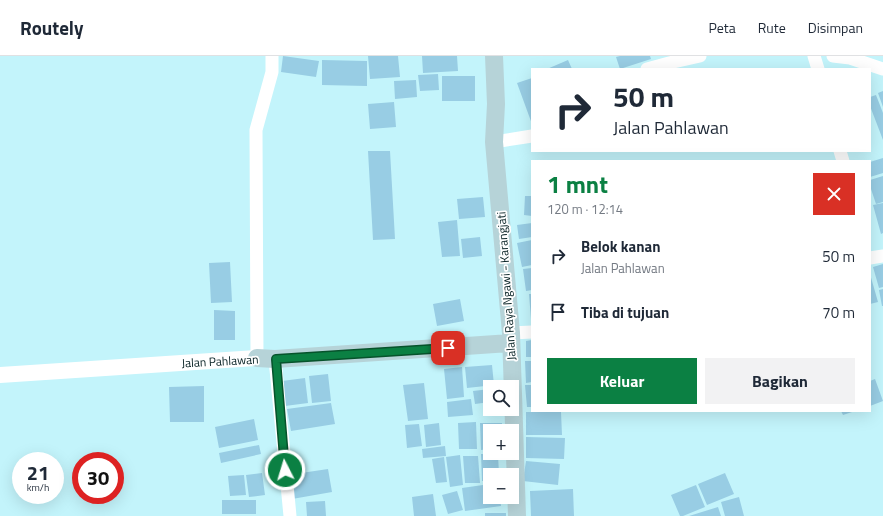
<!DOCTYPE html>
<html lang="id">
<head>
<meta charset="utf-8">
<style>
	:root { --surface:#fff; --page:#f2f2f3; --text:#1f2937; --muted:#747a83; --line:#e0e1e3; --accent:#0b8043 }
	body { margin:0; font-family:"Titillium Web",sans-serif; background:var(--page); color:var(--text); height:100vh; display:flex; flex-direction:column; font-size:15px; white-space:nowrap }
	* { box-sizing:border-box; margin:0 }
	p { font-size:13px; color:var(--muted) }
	.icon { flex:none; width:22px; height:22px; fill:none; stroke:currentColor; stroke-width:2; stroke-linecap:round; stroke-linejoin:round }
	.map { position:relative; flex:1; overflow:hidden }
	.panel { position:absolute; left:531px; top:104px; width:340px; height:252px; display:flex; flex-direction:column; background:var(--surface); border-radius:0px; box-shadow:0 4px 16px #0002 }
	.panel>* { flex:none }
	.hud { position:absolute; left:531px; top:12px; width:340px; height:84px; border-radius:0px; box-shadow:0 4px 16px #0002; background:#fff; color:var(--text); overflow:hidden }
	.buttons { position:absolute; left:483px; top:324px; display:grid; gap:8px }
	.buttons a { display:grid; place-items:center; width:36px; height:36px; border-radius:0px; background:var(--surface); box-shadow:0 4px 16px #0002; font-size:20px }
	.speed { position:absolute; left:12px; top:396px; display:flex; gap:8px; font-size:20px; font-weight:700; text-align:center }
	.speed>* { display:grid; place-content:center; width:52px; height:52px; border-radius:50%; background:var(--surface); box-shadow:0 4px 16px #0002; line-height:1 }
	.speed small { font-size:10px; font-weight:400 }
	.speed .limit { border:6px solid #d22; background:#fff; color:#111 }
	.pin { position:absolute; display:grid; place-items:center; width:34px; height:34px; color:#fff; margin:-17px; border-radius:8px; box-shadow:0 2px 6px #0006 }
	.me { position:absolute; width:44px; margin:-22px; rotate:355deg; stroke-linejoin:round; filter:drop-shadow(0 0 3px #0008) }
	.turn { display:flex; align-items:center; gap:14px; height:84px; padding:0 16px; font-size:18px }
	.turn .icon { width:52px; height:52px; stroke-width:2.5 }
	.turn b { display:block; font-size:28px; line-height:34px }
	.round { display:grid; place-items:center; flex:none; width:42px; height:42px; border-radius:0px; background:var(--page) }
	.headline { display:flex; align-items:center; justify-content:space-between; height:68px; padding:0 16px }
	h1 { font-size:24px; font-weight:700; line-height:30px; color:var(--accent) }
	.action { display:flex; gap:8px; margin-top:auto; padding:8px 16px }
	.action a { flex:1; height:46px; border-radius:0px; background:var(--accent); color:#fff; font-size:16px; font-weight:700; line-height:46px; text-align:center }
	.action a+a { background:var(--page); color:var(--text) }
	ul { padding:0; list-style:none }
	li { display:flex; align-items:center; gap:12px; height:56px; padding:0 16px }
	li div { flex:1 }
	li b { display:block; font-size:15px }
	li em { font-style:normal }
	header { display:flex; align-items:center; gap:24px; box-sizing:border-box; height:56px; padding:0 20px; background:var(--surface); border-bottom:1px solid var(--line) }
	header strong { font-size:19px }
	nav { display:flex; gap:22px; margin-inline-start:auto; font-size:14px }
	.map>svg:first-child { display:block }
	.building { fill:#98cde4 }
	.lines { fill:none; stroke-linecap:round; stroke-linejoin:round }
	.minor { stroke:#fff; stroke-width:13 }
	.tertiary { stroke:#fff; stroke-width:16 }
	.secondary { stroke:#b6d3d8; stroke-width:18 }
	.route-casing { stroke:#07532c; stroke-width:10 }
	.route { stroke:#0b8043; stroke-width:7 }
	.labels { text-anchor:middle; dominant-baseline:central; stroke-width:3.5; stroke-linejoin:round; paint-order:stroke }
	.street-label { font-size:12px; fill:#051f22; stroke:#fff }
</style>
</head>
<body>
<header>
<strong>Routely</strong>
<nav><a>Peta</a><a>Rute</a><a>Disimpan</a></nav>
</header>
<div class="map">
<svg width="883" height="460" viewBox="0 0 883 460">
	<rect width="100%" height="100%" fill="#c3f4fb"/>
	<path class="building" d="M283,0l36,5 -3,16 -35,-5z
		M368,0h30l2,21 -30,2z
		M422,0h35l1,15 -35,2z
		M620,0h30l1,3 -31,10 -4,-12z
		M322,4l45,1v25l-45,-1z
		M568,4l4,9h-25z
		M438,18l1,16 -19,1 -2,-16z
		M442,20h33v25h-33z
		M532,22v46l-15,-41z
		M416,24l1,17 -22,2 -1,-18z
		M883,35v16l-5,-14z
		M876,39l7,18v27l-13,-34v-9z
		M394,46l2,25 -26,2 -2,-25z
		M368,95h22l5,88 -22,1z
		M883,102v15l-13,4v-15z
		M883,120v26l-7,2 -6,-18v-6z
		M525,140h7v20l-8,-1z
		M483,141l2,20 -26,2 -2,-20z
		M883,147v30l-2,1 -8,-29z
		M457,164l3,36 -18,1 -4,-35z
		M532,167v14l-13,2 -2,-14z
		M480,181l2,19 -19,2 -2,-19z
		M532,184v25l-10,2 -5,-24z
		M230,206l2,40 -21,1 -2,-40z
		M883,208v23l-4,1 -6,-21z
		M532,212v22l-6,1 -3,-22z
		M870,218l8,28 -8,2z
		M883,233v17h-1l-3,-16z
		M529,238h3v25h-1z
		M460,243l4,22 -27,5 -4,-22z
		M214,254l21,1v29h-21z
		M532,284v17h-6v-16z
		M525,305h7v21l-6,1z
		M492,309l2,20 -27,3 -2,-21z
		M462,311l2,30 -17,2 -3,-30z
		M328,318l3,27 -19,2 -3,-27z
		M305,322l3,25 -23,3 -3,-25z
		M875,323l8,22 -13,5v-25z
		M424,327l4,36 -20,2 -5,-36z
		M525,329h7v22h-5z
		M204,330v36h-34l-1,-35z
		M490,333v13l-15,2 -2,-13z
		M471,343l2,16 -25,2 -1,-15z
		M331,347l4,21 -44,7 -4,-22z
		M841,355h14l-12,4z
		M526,356h35l1,23h-36z
		M254,363l4,21 -39,8 -4,-21z
		M476,366l1,27h-18l-1,-26z
		M439,367l2,22 -15,2 -2,-22z
		M480,367h22v8h-12v18l-9,1z
		M419,368l3,22 -15,2 -2,-23z
		M526,381l39,1 -1,21 -38,-1z
		M259,389l2,9 -40,9 -2,-10z
		M445,390l1,10 -23,2 -1,-9z
		M481,398h17l1,21h-9v6h-8z
		M460,399l3,30 -13,2 -4,-30z
		M463,400h15l2,27h-15z
		M444,401l3,25 -11,1 -4,-24z
		M526,405l34,3 -2,21 -35,-4z
		M328,413l4,23 -40,7 -4,-24z
		M262,417l3,22 -16,2 -3,-22z
		M725,417l9,21 -27,11 -9,-21z
		M244,419l2,20 -16,1 -2,-20z
		M490,428v13h10l1,9 -36,5 -3,-23z
		M696,429l9,22 -22,9h-3l-9,-21z
		M573,433l1,27h-43l-1,-25z
		M457,435l6,19 -15,4 -6,-19z
		M433,438l3,22h-22l-2,-19z
		M739,441l5,19h-19l-4,-14z
		M222,444h34v14h-34z
		M325,445l1,15h-19l-1,-14z
		M718,451l3,9h-32z
		M485,457h21v3h-21z"/>
	<g class="lines">
		<path class="minor" d="M814,0l4,13
			M833,0l17,2 33,11
			M647,13l22,-6 31,-7
			M494,86l38,-6
			M840,95l3,10
			M870,202l13,-2
			M511,277l21,-1
			M257,302l-1,-228 16,-58v-16
			M275,303l15,157"/>
		<path class="tertiary" d="M0,319l257,-17"/>
		<path class="secondary" d="M494,0l2,48 -2,38 17,191 6,183
			M257,302l18,1 236,-16"/>
	</g>
	<g class="lines">
		<g class="route-casing">
			<path id="route" d="M285,414l-9,-111 172,-11"/>
		</g>
		<use href="#route" class="route"/>
	</g>
	<g class="labels">
		<g class="street-label">
			<text transform="translate(506 230) rotate(-94)">Jalan Raya Ngawi - Karangjati</text>
			<text transform="translate(220 305) rotate(-3)">Jalan Pahlawan</text>
		</g>
	</g>
</svg>
<div class="buttons">
<a><svg class="icon" aria-label="search" viewBox="0 0 24 24"><circle cx="10" cy="10" r="6"/><path d="M15 15l6 6"/></svg></a>
<a>+</a>
<a>−</a>
</div>
<div class="speed"><div>21<small>km/h</small></div><div class="limit">30</div></div>
<div class="pin" style="left:448px;top:292px;background:#d93025"><svg class="icon" aria-label="arrive" viewBox="0 0 24 24"><path d="M6 21V4h12l-3 4 3 4H6"/></svg></div>
<svg class="me" style="left:285px;top:414px" viewBox="-20 -20 40 40"><circle r="17" fill="#0b8043" stroke="#fff" stroke-width="3"/><path d="M0-11L8 9 0 5-8 9z" fill="#fff"/></svg>
<div class="hud">
<div class="turn"><svg class="icon" aria-label="right" viewBox="0 0 24 24"><path d="M7 20v-9h11M14 6l5 5-5 5"/></svg><div><b>50 m</b>Jalan Pahlawan</div></div>
</div>
<section class="panel">
<div class="headline"><div><h1>1 mnt</h1><p>120 m · 12:14</p></div><a class="round" style="background:#d93025;color:#fff"><svg class="icon" aria-label="close" viewBox="0 0 24 24"><path d="M6 6l12 12M18 6L6 18"/></svg></a></div>
<ul>
<li><svg class="icon" aria-label="right" viewBox="0 0 24 24"><path d="M7 20v-9h11M14 6l5 5-5 5"/></svg><div><b>Belok kanan</b><p>Jalan Pahlawan</p></div><em>50 m</em></li>
<li><svg class="icon" aria-label="arrive" viewBox="0 0 24 24"><path d="M6 21V4h12l-3 4 3 4H6"/></svg><div><b>Tiba di tujuan</b></div><em>70 m</em></li>
</ul>
<div class="action"><a>Keluar</a><a>Bagikan</a></div>
</section>
</div>
</body>
</html>
